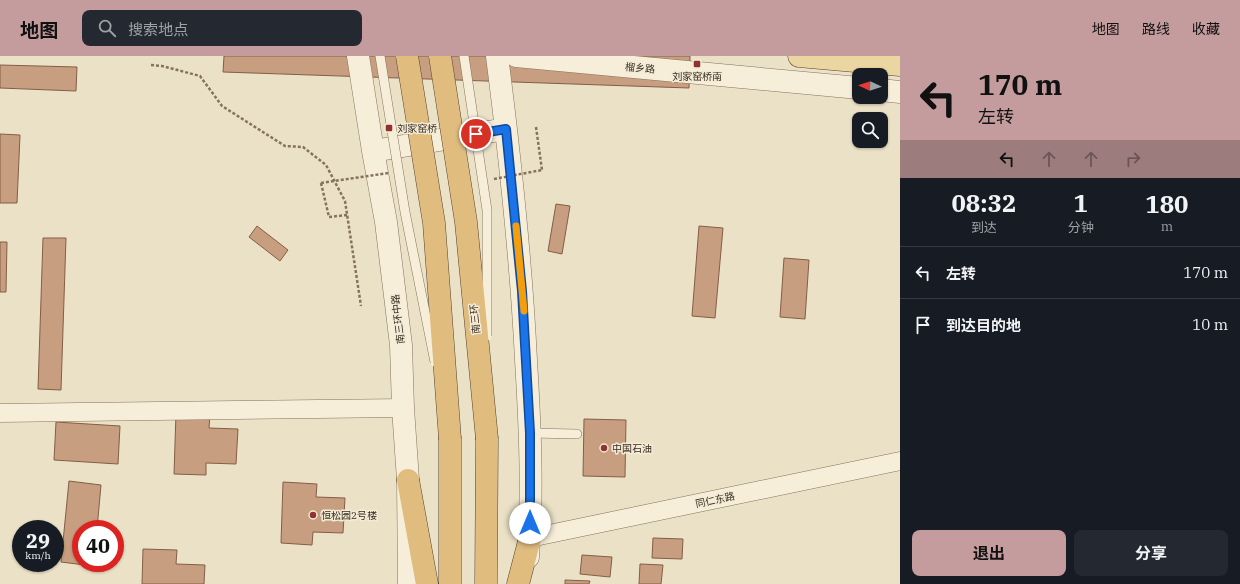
<!DOCTYPE html>
<html lang="zh">
<head>
<meta charset="utf-8">
<style>
	:root { --surface:#171b24; --page:#242831; --text:#f1f3f6; --muted:#9ea1a6; --line:#363941; --accent:#c59c9d }
	body { margin:0; font-family:"IBM Plex Serif","Noto Sans SC",serif; background:var(--page); color:var(--text); height:100vh; display:flex; flex-direction:column; font-size:15px; white-space:nowrap }
	* { box-sizing:border-box; margin:0 }
	p { font-size:13px; color:var(--muted) }
	.icon { flex:none; width:22px; height:22px; fill:none; stroke:currentColor; stroke-width:2; stroke-linecap:round; stroke-linejoin:round }
	.map { position:relative; flex:1; overflow:hidden }
	.drawer { display:flex; flex-direction:column; background:var(--surface); width:340px }
	.drawer>* { flex:none }
	.top-card { background:#c59c9d; color:#111; overflow:hidden }
	.needle { width:26px; rotate:274deg }
	.buttons { position:absolute; left:852px; top:12px; display:grid; gap:8px }
	.buttons a { display:grid; place-items:center; width:36px; height:36px; border-radius:8px; background:var(--surface); box-shadow:0 1px 3px #0004; font-size:20px }
	.speed { position:absolute; left:12px; top:464px; display:flex; gap:8px; font-size:20px; font-weight:700; text-align:center }
	.speed>* { display:grid; place-content:center; width:52px; height:52px; border-radius:50%; background:var(--surface); box-shadow:0 1px 3px #0004; line-height:1 }
	.speed small { font-size:10px; font-weight:400 }
	.speed .limit { border:6px solid #d22; background:#fff; color:#111 }
	.pin { position:absolute; display:grid; place-items:center; width:34px; height:34px; color:#fff; margin:-17px; border:2px solid #fff; border-radius:50%; box-shadow:0 1px 4px #0007 }
	.me { position:absolute; width:44px; margin:-22px; rotate:0deg; stroke-linejoin:round; filter:drop-shadow(0 0 3px #0008) }
	.turn { display:flex; align-items:center; gap:14px; height:84px; padding:0 12px; font-size:18px }
	.turn .icon { width:52px; height:52px; stroke-width:2.5 }
	.turn b { display:block; font-size:28px; line-height:34px }
	.lanes { display:flex; align-items:center; height:38px; padding:0 12px; background:#0003; justify-content:center; gap:20px; direction:ltr }
	.lanes .off { opacity:.35 }
	.eta { display:flex; justify-content:space-evenly; align-items:center; height:68px; text-align:center }
	.eta b { font-size:24px; font-weight:700; line-height:28px }
	.button { display:flex; gap:8px; margin-top:auto; padding:8px 12px }
	.button a { flex:1; height:46px; border-radius:8px; background:var(--accent); color:#111; font-size:16px; font-weight:700; line-height:46px; text-align:center }
	.button a+a { background:var(--page); color:var(--text) }
	ul { padding:0; list-style:none }
	li { display:flex; align-items:center; gap:12px; height:52px; padding:0 12px; border-top:1px solid var(--line) }
	li div { flex:1 }
	li b { display:block; font-size:15px }
	li em { font-style:normal }
	header { display:flex; align-items:center; gap:24px; box-sizing:border-box; height:56px; padding:0 20px; background:var(--accent); color:#111 }
	header strong { font-size:19px }
	nav { display:flex; gap:22px; margin-inline-start:auto; font-size:14px }
	.search { width:280px; height:36px; background:var(--page); display:flex; align-items:center; gap:10px; box-sizing:border-box; padding:0 14px; border-radius:8px; color:var(--muted); font-size:15px }
	main { display:flex; flex:1; min-height:0 }
	.map>svg:first-child { display:block }
	.building { fill:#c79e7f; stroke:#835e45 }
	.lines { fill:none; stroke-linecap:round; stroke-linejoin:round }
	.service-casing { stroke:#85735d; stroke-width:10 }
	.minor-casing { stroke:#85735d; stroke-width:19 }
	.tertiary-casing { stroke:#85735d; stroke-width:23 }
	.primary-casing { stroke:#534231; stroke-width:23 }
	.trunk-casing { stroke:#534231; stroke-width:23 }
	.path { stroke:#85735d; stroke-width:2.5; stroke-dasharray:3 2; stroke-linecap:butt }
	.service { stroke:#f6eed9; stroke-width:9 }
	.minor { stroke:#f6eed9; stroke-width:18 }
	.tertiary { stroke:#f6eed9; stroke-width:22 }
	.primary { stroke:#ebd5a1; stroke-width:22 }
	.trunk { stroke:#e0bc7f; stroke-width:22 }
	.service-bridge-casing { stroke:#85735d; stroke-width:10; stroke-linecap:butt }
	.trunk-bridge-casing { stroke:#534231; stroke-width:23; stroke-linecap:butt }
	.path-bridge { stroke:#85735d; stroke-width:2.5; stroke-dasharray:3 2; stroke-linecap:butt }
	.service-bridge { stroke:#f6eed9; stroke-width:9 }
	.trunk-bridge { stroke:#e0bc7f; stroke-width:22 }
	.route-casing { stroke:#114b97; stroke-width:10 }
	.route { stroke:#1a73e8; stroke-width:7 }
	.slow { stroke:#f59e0b; stroke-width:7 }
	.poi-dot { fill:#903231; stroke:#f3ebd5; stroke-width:1.5 }
	.labels { text-anchor:middle; dominant-baseline:central; stroke-width:3; stroke-linejoin:round; paint-order:stroke }
	.street-label { font-size:10px; fill:#372b20; stroke:#f3ebd5 }
	.poi-label { font-size:10px; fill:#372b20; stroke:#f3ebd5; text-anchor:start }
</style>
</head>
<body>
<header>
<strong>地图</strong>
<div class="search"><svg class="icon" aria-label="search" viewBox="0 0 24 24"><circle cx="10" cy="10" r="6"/><path d="M15 15l6 6"/></svg>搜索地点</div>
<nav><a>地图</a><a>路线</a><a>收藏</a></nav>
</header>
<main>
<div class="map">
<svg width="900" height="528" viewBox="0 0 900 528">
	<rect width="100%" height="100%" fill="#ebe1c6"/>
	<path class="building" d="M224,0h466l-1,32 -466,-16z
		M0,9l77,2 -1,24 -76,-3z
		M0,78l20,1 -3,68h-17z
		M556,148l14,2 -8,48 -14,-3z
		M257,170l31,24 -8,11 -31,-24z
		M699,170l24,2 -8,90 -23,-2z
		M43,182h23l-5,152 -23,-1z
		M0,186h7l-1,50h-6z
		M784,202l25,2 -4,59 -25,-2z
		M176,357l34,2 -1,13 29,1 -2,35 -30,-1v12l-32,-1z
		M584,363l42,1 -1,57 -42,-1z
		M56,366l64,4 -2,38 -64,-4z
		M69,425l32,4 -4,44h-16v34h12v3l-32,-4z
		M283,426l34,2 -1,13 29,1 -2,35 -30,-1 -1,13 -31,-2z
		M653,482l30,1 -1,20 -30,-1z
		M143,493l34,1 -1,14 29,1 -1,19h-62z
		M582,499l30,2 -2,20 -30,-3z
		M640,508l23,1 -2,19h-22z
		M565,524l25,1 -1,3h-24z"/>
	<g class="lines">
		<g class="service-casing">
			<path id="service" d="M530,377l47,1"/>
		</g>
		<g class="minor-casing">
			<path id="minor" d="M0,357l403,-5
				M530,482l370,-77"/>
		</g>
		<g class="tertiary-casing">
			<path id="tertiary" d="M358,0l15,95 13,71 15,123 2,63 5,72 1,104
				M497,0c13,101 24,203 29,304 4,66 7,132 2,197
				M516,0l343,32
				M881,34l19,2
				M373,95l133,-22"/>
		</g>
		<g class="primary-casing">
			<path id="primary" d="M799,0l101,9"/>
		</g>
		<g class="trunk-casing">
			<path id="trunk" d="M408,424l19,104
				M450,528v-145
				M486,528l1,-145
				M518,528l12,-46"/>
		</g>
		<path class="path" d="M151,9l11,1 38,10 22,30 63,40 18,1 23,18 19,36 16,105
			M536,71l6,43
			M321,127l8,34 18,-2"/>
		<use href="#service" class="service"/>
		<use href="#minor" class="minor"/>
		<use href="#tertiary" class="tertiary"/>
		<use href="#primary" class="primary"/>
		<use href="#trunk" class="trunk"/>
		<g class="service-bridge-casing">
			<path id="service-bridge" d="M380,0l25,156 30,150
				M464,0l23,154v126"/>
		</g>
		<g class="trunk-bridge-casing">
			<path id="trunk-bridge" d="M407,0l27,167 16,216
				M440,0l26,166 21,217"/>
		</g>
		<path class="path-bridge" d="M494,123l48,-9
			M321,127l67,-10"/>
		<use href="#service-bridge" class="service-bridge"/>
		<use href="#trunk-bridge" class="trunk-bridge"/>
	</g>
	<g class="lines">
		<g class="route-casing">
			<path id="route" d="M476,78l30,-5 16,162 8,142v90"/>
		</g>
		<use href="#route" class="route"/>
		<path class="slow" d="M516,170l8,85"/>
	</g>
	<g class="poi-dot">
		<rect x="693" y="4" width="8" height="8" rx="2"/>
		<rect x="385" y="68" width="8" height="8" rx="2"/>
		<circle cx="604" cy="392" r="4"/>
		<circle cx="313" cy="459" r="4"/>
	</g>
	<g class="labels">
		<g class="street-label">
			<text transform="translate(640 12) rotate(5)">榴乡路</text>
			<text transform="translate(398 263) rotate(-97)">南三环中路</text>
			<text transform="translate(475 263) rotate(-96)">南三环</text>
			<text transform="translate(715 444) rotate(-12)">同仁东路</text>
		</g>
		<g class="poi-label">
			<text x="697" y="20" text-anchor="middle">刘家窑桥南</text>
			<text x="397" y="72">刘家窑桥</text>
			<text x="612" y="392">中国石油</text>
			<text x="321" y="459">恒松园2号楼</text>
		</g>
	</g>
</svg>
<div class="buttons">
<a><svg class="needle" viewBox="-14 -14 28 28"><path d="M0-13l5 13h-10z" fill="#e53935"/><path d="M0 13l5-13h-10z" fill="#9ea1a6"/></svg></a>
<a><svg class="icon" aria-label="search" viewBox="0 0 24 24"><circle cx="10" cy="10" r="6"/><path d="M15 15l6 6"/></svg></a>
</div>
<div class="speed"><div>29<small>km/h</small></div><div class="limit">40</div></div>
<div class="pin" style="left:476px;top:78px;background:#d93025"><svg class="icon" aria-label="arrive" viewBox="0 0 24 24"><path d="M6 21V4h12l-3 4 3 4H6"/></svg></div>
<svg class="me" style="left:530px;top:467px" viewBox="-20 -20 40 40"><circle r="19" fill="#fff"/><path d="M0-13L10 11 0 6-10 11z" fill="#1a73e8"/></svg>
</div>
<section class="drawer">
<div class="top-card">
<div class="turn"><svg class="icon" aria-label="left" viewBox="0 0 24 24"><path d="M17 20v-9H6M10 6l-5 5 5 5"/></svg><div><b>170 m</b>左转</div></div>
<div class="lanes"><svg class="icon" aria-label="left" viewBox="0 0 24 24"><path d="M17 20v-9H6M10 6l-5 5 5 5"/></svg><svg class="icon off" aria-label="ahead" viewBox="0 0 24 24"><path d="M12 20V5M6 11l6-6 6 6"/></svg><svg class="icon off" aria-label="ahead" viewBox="0 0 24 24"><path d="M12 20V5M6 11l6-6 6 6"/></svg><svg class="icon off" aria-label="right" viewBox="0 0 24 24"><path d="M7 20v-9h11M14 6l5 5-5 5"/></svg></div>
</div>
<div class="eta">
<div><b>08:32</b><p>到达</p></div>
<div><b>1</b><p>分钟</p></div>
<div><b>180</b><p>m</p></div>
</div>
<ul>
<li><svg class="icon" aria-label="left" viewBox="0 0 24 24"><path d="M17 20v-9H6M10 6l-5 5 5 5"/></svg><div><b>左转</b></div><em>170 m</em></li>
<li><svg class="icon" aria-label="arrive" viewBox="0 0 24 24"><path d="M6 21V4h12l-3 4 3 4H6"/></svg><div><b>到达目的地</b></div><em>10 m</em></li>
</ul>
<div class="button"><a>退出</a><a>分享</a></div>
</section>
</main>
</body>
</html>
